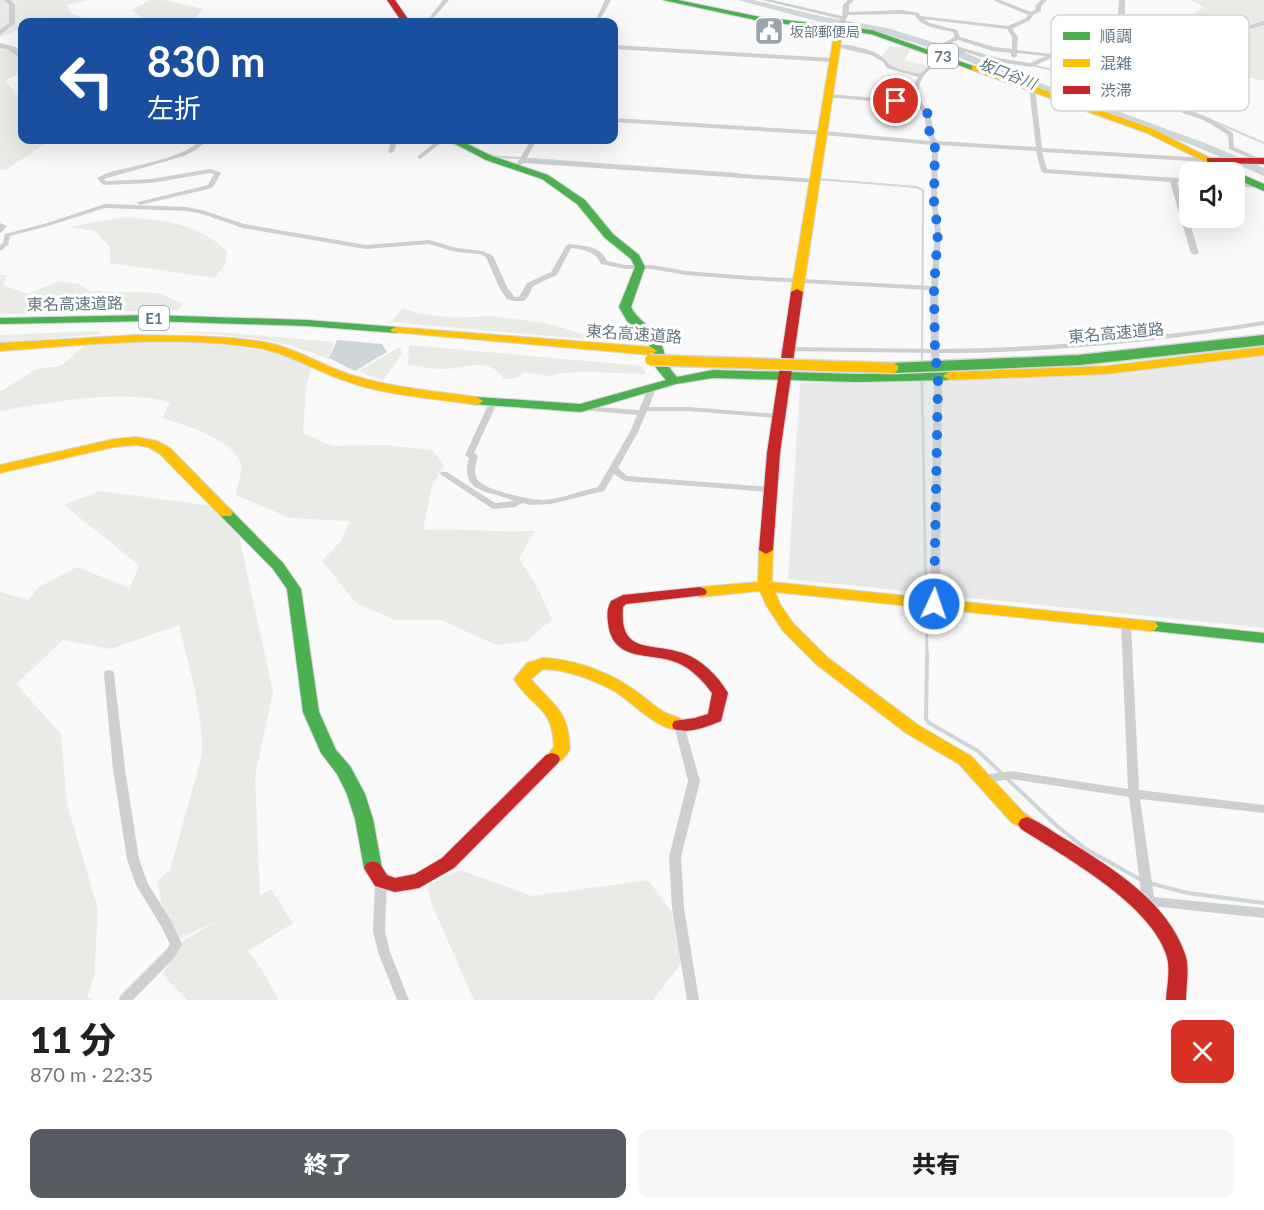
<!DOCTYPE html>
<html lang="ja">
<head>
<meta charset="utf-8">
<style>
	:root { --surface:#fff; --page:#f6f6f6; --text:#202124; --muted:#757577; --accent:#565c61 }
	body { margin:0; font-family:Lato,"Noto Sans JP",sans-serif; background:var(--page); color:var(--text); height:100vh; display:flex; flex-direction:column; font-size:22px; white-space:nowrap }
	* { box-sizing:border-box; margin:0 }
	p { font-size:20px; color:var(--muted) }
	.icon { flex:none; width:33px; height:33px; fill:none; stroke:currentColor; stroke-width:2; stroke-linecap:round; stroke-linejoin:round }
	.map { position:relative; height:1000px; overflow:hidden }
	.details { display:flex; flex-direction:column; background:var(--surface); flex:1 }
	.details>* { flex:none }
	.top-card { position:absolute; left:18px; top:18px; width:600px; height:126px; border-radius:12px; box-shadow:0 6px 24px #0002; background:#1a4fa0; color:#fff; overflow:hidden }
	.tools { position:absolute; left:1179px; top:162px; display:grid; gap:12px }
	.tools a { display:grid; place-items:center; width:66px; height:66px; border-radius:12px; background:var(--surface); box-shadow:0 6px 24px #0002; font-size:30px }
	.pin { position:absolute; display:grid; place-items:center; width:51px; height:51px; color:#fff; margin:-26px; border:3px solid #fff; border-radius:50%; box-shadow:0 2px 6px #0007 }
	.me { position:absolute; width:66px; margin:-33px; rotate:3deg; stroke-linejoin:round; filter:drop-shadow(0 0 4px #0008) }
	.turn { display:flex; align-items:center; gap:21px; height:126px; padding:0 30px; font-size:27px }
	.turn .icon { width:78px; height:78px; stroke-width:2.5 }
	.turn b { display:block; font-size:42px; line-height:51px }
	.round { display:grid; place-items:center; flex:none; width:63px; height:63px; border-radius:12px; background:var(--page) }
	.headline { display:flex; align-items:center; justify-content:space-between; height:102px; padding:0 30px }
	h1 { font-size:36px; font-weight:800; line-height:45px }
	.action { display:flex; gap:12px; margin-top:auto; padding:12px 30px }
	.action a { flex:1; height:69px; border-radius:12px; background:var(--accent); color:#fff; font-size:24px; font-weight:800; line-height:69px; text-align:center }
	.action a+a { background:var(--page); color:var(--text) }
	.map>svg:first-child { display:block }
	.built { fill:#e8e9e9 }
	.green { fill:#e8ebe6 }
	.water { fill:#ced6d9 }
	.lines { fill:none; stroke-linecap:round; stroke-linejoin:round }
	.stream-far2 { stroke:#ced6d9; stroke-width:2 }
	.stream-far1 { stroke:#ced6d9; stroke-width:3 }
	.stream { stroke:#ced6d9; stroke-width:4 }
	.river { fill:#ced6d9; fill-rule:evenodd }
	.fast-casing { stroke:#d5d6d7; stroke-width:2 }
	.slow-casing { stroke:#d5d6d7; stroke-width:2 }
	.jam-casing { stroke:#d5d6d7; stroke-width:2 }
	.street { fill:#cecfd0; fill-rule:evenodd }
	.fast { fill:#4caf50; fill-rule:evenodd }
	.slow { fill:#ffc107; fill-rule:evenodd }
	.jam { fill:#c62828; fill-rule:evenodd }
	.fast-bridge-casing { stroke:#d5d6d6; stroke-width:13; stroke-linecap:butt }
	.slow-bridge-casing { stroke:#d5d6d6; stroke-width:13; stroke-linecap:butt }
	.fast-bridge { stroke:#4caf50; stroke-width:10 }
	.slow-bridge { stroke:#ffc107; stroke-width:10 }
	.route { stroke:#1a73e8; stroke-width:10; stroke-dasharray:0 18 }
	.labels { text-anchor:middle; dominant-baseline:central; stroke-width:6; stroke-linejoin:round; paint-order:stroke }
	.far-poi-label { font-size:14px; fill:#657683; stroke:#fff; text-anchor:start }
	.shield { fill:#fff; stroke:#939fa8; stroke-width:1.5 }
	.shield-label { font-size:15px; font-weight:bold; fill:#657683 }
	.far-water-label { font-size:15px; font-style:italic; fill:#60757c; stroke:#fff }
	.street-label { font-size:16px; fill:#657683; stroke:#fff }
	.key { fill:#fff; stroke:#d1d6da; stroke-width:1.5 }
	.key-label { font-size:16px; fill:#657683 }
</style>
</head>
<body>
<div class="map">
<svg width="1264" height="1000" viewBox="0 0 1264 1000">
	<rect width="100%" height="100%" fill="#f9f9f9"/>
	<path class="built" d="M1264,354v274l-476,-49 12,-196 138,-4z"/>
	<path class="green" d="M0,0h89l-22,5 4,9 11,3 -12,5h-48v7l-22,8z
		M150,0h15l38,9 -8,9 10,2 28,-2 30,4h-116l-15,-12z
		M1190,0h74v78l-4,3 -73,-27 10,-34 -4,-6 11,-7z
		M0,43l22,14v14l-17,10 17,19v40h29l-44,29 -7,1z
		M902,44l9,3 -6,14 26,5 -11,10 -31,-9 -9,-9 10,-12 10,1z
		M125,217c38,4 74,5 102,35l-2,12 -10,14 -105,-15v-15l-15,-17 -27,-4z
		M0,275h7l-4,10 25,9 31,-13 20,3 11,7 69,2 24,11 -5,6 -178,4z
		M403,308l14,5 37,5 37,-2 55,7 61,18 -216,-19z
		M98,331l4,3 -102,9v-8z
		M177,332h42l115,10 -5,18c-48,-24 -100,-24 -152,-28z
		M160,341c51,4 104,3 151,26l-5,22 -3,44 29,13 54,-1 46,5 12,15 -12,21 -9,44c38,-2 75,3 112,1l-16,28 19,29 14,31 -25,22 -31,4 -55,-25h-46l-39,-17 -34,-42 19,-20 9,-20 -60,-3 -54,-23c1,-9 6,-20 5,-29 -4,-26 -57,-41 -79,-48l8,-16c-50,-13 -119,0 -170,9v-19l36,-23 25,-3 25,-22z
		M409,345l234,21 3,8 -60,-2 -22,1 -14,3 -26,-4 -7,6 -13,1c-15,-24 -40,-10 -62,-10 -11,0 -23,-3 -34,-4z
		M400,347l2,7 -19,27 -24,-10z
		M100,491l112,15 27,30 34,156 -18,84 5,119 11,-6 22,34 -45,28 14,19 17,30h-92l-25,-26 21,-33 37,-22 -45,22 -9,-18 -9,-42 13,-11 32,-115v-21l-7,-44 -16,-65 -68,24 -48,-9 -47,44 45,50 6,70 31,105 -4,69 -7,18 6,4h-93v-408l28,8 11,-13 38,-20 53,21 9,-23 -75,-60z
		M460,870l72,26 116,-16 24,32 6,32 8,13 -33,43h-179l-42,-95 -5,-20z"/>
	<path class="water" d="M337,340l45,4 5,8 -32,19 -26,-13z"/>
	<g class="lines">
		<path class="stream-far2" d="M0,44l15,4 7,6
			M1031,65l123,29
			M1054,90l43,-17 30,-4 6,-4 20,-34
			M1172,103l92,40
			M445,140l20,9
			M491,156l248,18
			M817,179l99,8 7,3 -1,172
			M922,380v4"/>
		<path class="stream-far1" d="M922,382l5,274"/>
		<path class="stream" d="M927,654l-1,65 3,4 49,28 80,76 28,22 57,32
			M1149,883l39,10 76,10"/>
		<path class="river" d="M738,0h16l66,16 67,12 69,21 65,27 184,67 59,25v8l-67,-29 -184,-67 -65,-27 -63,-19 -65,-12z"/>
		<g class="fast-casing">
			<path id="fast" d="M663,0h15l82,17 112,13 107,38 -7,2 -101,-36 -111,-13z
				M448,140h11l33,16 56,19 37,25 28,34 26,21 6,12 -14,40c6,13 21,19 28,32 8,15 4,23 18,38l36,-7 143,4 93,-2 6,4 -6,4 -93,2 -143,-4 -37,6 -95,28 -108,-8 -2,-3 2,-3 4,-1 103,7 86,-24 -10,-12 -8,-28 -21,-19 -8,-14 16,-40 -4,-8 -26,-21 -28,-34 -35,-25 -56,-19z
				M1234,171l30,13v7l-30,-13v-6h-4z
				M150,315l157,5 89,7 6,3 -6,3 -89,-7 -157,-5 -150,3v-6z
				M226,509l5,1 52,53 18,26 18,123 17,38 14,16 15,28 8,25 9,49 -3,5 -6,2 -6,-2 -3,-5 -9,-49 -8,-25 -10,-20 -16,-21 -18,-41 -16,-123 -14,-20 -52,-53 -2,-3 2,-3z
				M1150,621l114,12v10l-119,-13 -3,-4 3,-4z"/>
		</g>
		<g class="slow-casing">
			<path id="slow" d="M839,26l4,2 -40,264 -6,3 -6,-3 44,-264z
				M972,66h6l175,63 84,43 -3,2v-2h-8l-79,-39 -175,-63z
				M396,327l255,20 6,4 -6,4 -259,-23 -2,-2z
				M136,335c43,1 86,0 128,7 33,6 60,25 91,34 39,12 81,15 122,21l6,4 -6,4c-44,-7 -92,-9 -134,-25 -27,-9 -52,-25 -80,-31 -84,-15 -178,-4 -263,2v-8z
				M1264,347v8l-158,19 -157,6 -6,-4 6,-4 157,-6z
				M136,437l21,4 13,7 61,62 2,3 -2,3h-10l-61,-62 -12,-7 -12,-2 -22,2 -114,26v-8l114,-26z
				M766,546l7,4 -1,32 378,39 5,1 3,4 -3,4 -5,1 -375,-39 5,12 13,19 34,34 91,68 53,31 52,56 10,7 3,5 -3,5 -6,2 -16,-9 -52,-58 -53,-31 -89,-68 -34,-34 -17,-26 -6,-14 -60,6 -5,-2 -2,-3 2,-3 5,-2 58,-5 1,-32z
				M543,658c29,1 60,12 84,27 13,8 24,19 37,27 8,4 20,6 24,13l-2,4c-24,7 -53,-27 -72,-38 -22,-12 -46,-21 -71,-22l-12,10c23,28 37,29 39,70 -5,9 -13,18 -24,14l-2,-4 10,-12c-2,-43 -21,-37 -40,-68l13,-16z"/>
		</g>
		<g class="jam-casing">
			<path id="jam" d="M387,0h8l15,22h-8z
				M1207,158h57v6l-54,-1 -3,-1z
				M797,289l6,3 -23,161 -7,97 -7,4 -7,-4 8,-97 24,-161z
				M700,587l5,2 2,3 -2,3 -79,9 -3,3c-4,48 28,35 60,46 19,7 35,23 45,40l-7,28c-15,6 -31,13 -47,8l-2,-4 2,-4 21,-3 13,-4 4,-21c-9,-12 -20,-24 -34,-30 -27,-12 -65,1 -70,-40 -1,-8 -1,-15 3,-22l12,-6z
				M552,753l6,2 2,4 -2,4 -104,105 -35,20 -24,4 -20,-6 -11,-18 3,-5c12,-4 14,3 20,12l8,3 20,-4 27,-16 104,-103z
				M1027,817c14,5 27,16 40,23 45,28 100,61 118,114 5,14 1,31 1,46h-20c1,-15 5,-32 0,-46 -17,-51 -101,-97 -145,-125l-3,-5 3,-5z"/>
		</g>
		<path class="street" d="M4,0h6l5,5v18l-15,12v-5l9,-7v-18z
			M443,0h6l-19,22h-4z
			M605,0h6l-12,22h-4z
			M762,0h10l70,16 1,-11 5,-5h6l-5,5v7l53,-2 17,3 1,3 88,10 18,-8 2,-3 -35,-15h7l31,12 5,-3 -1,-3 6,-6h6l-6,6v5l-8,4 -3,5 -18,9 6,8 -1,13 34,4 1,-1 3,-19 26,-12 37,-7 1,-15h6v14l-4,3c34,9 67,18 102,14 14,-1 27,-6 41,-10v4c-30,9 -57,12 -88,8l2,8 -10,13 -12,7 5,8 -2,4 5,9 -3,8c10,19 29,20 47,28 9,4 17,10 25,15l1,14 29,13 1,1 -3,2 -32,-14 -1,-14c-8,-5 -16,-11 -25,-15 -21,-8 -36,-9 -48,-30l3,-8 -4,-8 -98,-18 -25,11 -34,-5 -32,-10c-17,7 -44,15 -46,37 0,4 1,11 3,14 2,4 6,6 8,11 4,10 1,18 7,27l99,6 -7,-59 3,-2 3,2 7,60 164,10 3,2 -3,2 -164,-10 5,17 143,10v4l-13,-1 22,71 -4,2 -4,-2 -21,-71 -126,-9 -3,-2 -5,-20 -98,-6 -1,57 4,30 -3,56 1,61c109,-1 217,-11 325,-28v4c-108,17 -216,28 -325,28l3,26 -2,225 -2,2 -3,1 -5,-3 4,-225 -3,-26 -143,-2 -4,-2 4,-2 143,2 -1,-59 -181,-10 -63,-5 -34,-6h-27l-24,-5c-6,-13 -16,-14 -30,-16l-14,27 -24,11 -4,9 -5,6h-10l-7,-2 -7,-10 -14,-32 -6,-3 -24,-2 -27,-8 -63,5 -123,-21 -41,-14 -15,-3 -82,-3 -57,18 -38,10 -2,9 -8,6v-6l3,-2 2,-9 39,-10 61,-20 82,3 18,4 39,13 122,21 63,-5 28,8 26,3 10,5 15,33 7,8h4l8,-14 24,-11 15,-26 3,-2c14,2 31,1 38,17l18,4h27l34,6 63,5 182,10 4,-54 -4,-30 1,-57 -108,-10 -210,-13v-4l210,13 106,10c-8,-15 0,-23 -13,-36l-91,-8v-2l2,-1 87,7c-2,-9 -2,-16 3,-24l-31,-9 -4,-6 -12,-7 -39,-9c12,-4 40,3 50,11 4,2 6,7 10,9 8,4 19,6 28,8l15,-13 25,-11 -19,-6 14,-7 -2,-5c-12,-3 -32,-4 -38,-17l-13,-1 -54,1 -6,13 -3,2 -3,-2 5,-9zM923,19l84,10 5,8v12l-18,-2 -34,-10 -3,-7 -27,-7zM1114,19l57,13 2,8 -9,12 -14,9 5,8 -1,2 -96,-18 2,-17 24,-12zM958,40l35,11 18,2v3l3,2 3,-2v-3l29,3 -16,7 -32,-5 -49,-14z
			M0,44l11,3 11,8v4l-15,-10 -7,-1z
			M614,45l219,13 3,2 -3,2 -219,-13z
			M202,140h6l-12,10 -12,6 -80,23 2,2 45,-2 59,-10 10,3 1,1 -8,14 -5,2 -68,16 -3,-2 1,-1 70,-17 6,-11 -4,-1 -59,10 -47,2 -2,-1 -5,-6c10,-6 24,-9 35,-11 26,-6 49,-11 70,-27z
			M392,140h9l-4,2 -3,9 -3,2 -3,-2z
			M406,140h39l-25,19 -3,-2 1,-1 16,-13 -25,-1z
			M531,140h6l-11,19 290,20 3,2 -3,2 -293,-20 -2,3h-4l-1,-1z
			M1234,182l26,2 3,2 -3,2 -26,-2z
			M0,223l7,3 -5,6 -2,1z
			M649,386h3l4,2 -7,19h40l88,7 4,2 -4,2 -88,-7h-42l-9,21 -20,36 9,8 142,11 4,3 -1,2 -147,-11 -11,-7 -10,17 -53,13 -20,1 -9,-2 -7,4 -22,2 -53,-35 1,-2h6l48,31 19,-2c-25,-11 -55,-7 -45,-43l-4,-3 24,-52 4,-2 4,2 -23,50 4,3c-2,7 -5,16 -1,23 6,11 53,21 66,21 19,-1 36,-9 55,-13l32,-55 7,-17 -56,-5 -4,-2 4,-2 58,4z
			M1126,621l4,1 1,2 8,166 125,15v8l-124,-14 14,98 110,11v10l-113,-12c-4,5 -6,5 -11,4l-2,-4 4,-6 -13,-103 -118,-18 -27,4 -4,-1 -2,-3 2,-3 4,-1 27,-4 117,18 -7,-165 1,-2z
			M109,670l4,1 1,3 11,95 14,90 9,25 22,35 12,25 -8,14 -41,42h-14l1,-4 46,-46 4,-6 -9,-18 -25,-41 -9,-26 -14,-90 -9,-95 1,-3z
			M679,721l4,1 1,3 16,56 -19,76 3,51 15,92h-12l-15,-92 -3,-51 19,-76 -14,-56 1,-3z
			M381,876l4,2 2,3 -2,50 5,21 19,48h-12l-19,-48 -5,-21 2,-50 2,-3z"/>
		<use href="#fast" class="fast"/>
		<use href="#slow" class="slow"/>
		<use href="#jam" class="jam"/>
		<g class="fast-bridge-casing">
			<path id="fast-bridge" d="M893,368l186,-8 185,-20"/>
		</g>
		<g class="slow-bridge-casing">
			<path id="slow-bridge" d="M650,360l243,8"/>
		</g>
		<use href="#fast-bridge" class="fast-bridge"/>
		<use href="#slow-bridge" class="slow-bridge"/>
	</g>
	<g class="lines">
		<path class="route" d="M896,101l22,2c3,3 9,8 10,12 3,11 -2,18 7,28l-1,59 4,30 -4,56 1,63 3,28 -4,225"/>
	</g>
	<defs>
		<g id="civic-square" transform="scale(1.5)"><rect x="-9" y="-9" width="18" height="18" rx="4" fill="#99a4ac" stroke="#fff"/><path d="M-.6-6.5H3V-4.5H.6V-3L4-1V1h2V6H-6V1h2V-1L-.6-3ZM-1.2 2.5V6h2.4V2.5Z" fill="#fff"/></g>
	</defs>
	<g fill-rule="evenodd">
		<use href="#civic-square" x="769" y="31"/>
	</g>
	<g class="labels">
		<g class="far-poi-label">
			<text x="790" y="31">坂部郵便局</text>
		</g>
		<g class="shield">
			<rect x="928" y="44" width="30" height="24" rx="4.5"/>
			<rect x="139" y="306" width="30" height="24" rx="4.5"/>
		</g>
		<g class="shield-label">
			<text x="943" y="56">73</text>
			<text x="154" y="318">E1</text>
		</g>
		<g class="far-water-label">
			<text transform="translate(1008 73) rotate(21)">坂口谷川</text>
		</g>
		<g class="street-label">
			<text transform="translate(75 303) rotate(-1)">東名高速道路</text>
			<text transform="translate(1116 332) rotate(-5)">東名高速道路</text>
			<text transform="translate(634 333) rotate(4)">東名高速道路</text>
		</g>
	</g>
	<rect x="1051" y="15" width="198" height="96" rx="9" class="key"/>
	<rect x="1063" y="32" width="27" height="8" fill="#4caf50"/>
	<rect x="1063" y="59" width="27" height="8" fill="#ffc107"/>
	<rect x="1063" y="86" width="27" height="8" fill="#c62828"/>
	<g class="key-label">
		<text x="1100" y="42">順調</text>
		<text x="1100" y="69">混雑</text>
		<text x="1100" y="96">渋滞</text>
	</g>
</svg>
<div class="tools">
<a><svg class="icon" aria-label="sound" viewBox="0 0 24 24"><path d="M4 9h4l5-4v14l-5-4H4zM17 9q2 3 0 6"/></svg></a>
</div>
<div class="pin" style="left:896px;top:101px;background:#d93025"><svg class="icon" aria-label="arrive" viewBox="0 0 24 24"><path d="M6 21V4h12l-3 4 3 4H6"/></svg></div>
<svg class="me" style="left:934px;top:604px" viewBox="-20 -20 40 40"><circle r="17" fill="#1a73e8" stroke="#fff" stroke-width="3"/><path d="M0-11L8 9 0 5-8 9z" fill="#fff"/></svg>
<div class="top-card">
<div class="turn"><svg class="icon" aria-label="left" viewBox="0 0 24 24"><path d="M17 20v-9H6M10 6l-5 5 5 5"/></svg><div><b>830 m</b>左折</div></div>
</div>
</div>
<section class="details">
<div class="headline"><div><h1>11 分</h1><p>870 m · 22:35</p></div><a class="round" style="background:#d93025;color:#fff"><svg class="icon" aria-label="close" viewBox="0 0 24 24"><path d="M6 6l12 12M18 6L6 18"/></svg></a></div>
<div class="action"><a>終了</a><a>共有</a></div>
</section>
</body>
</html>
